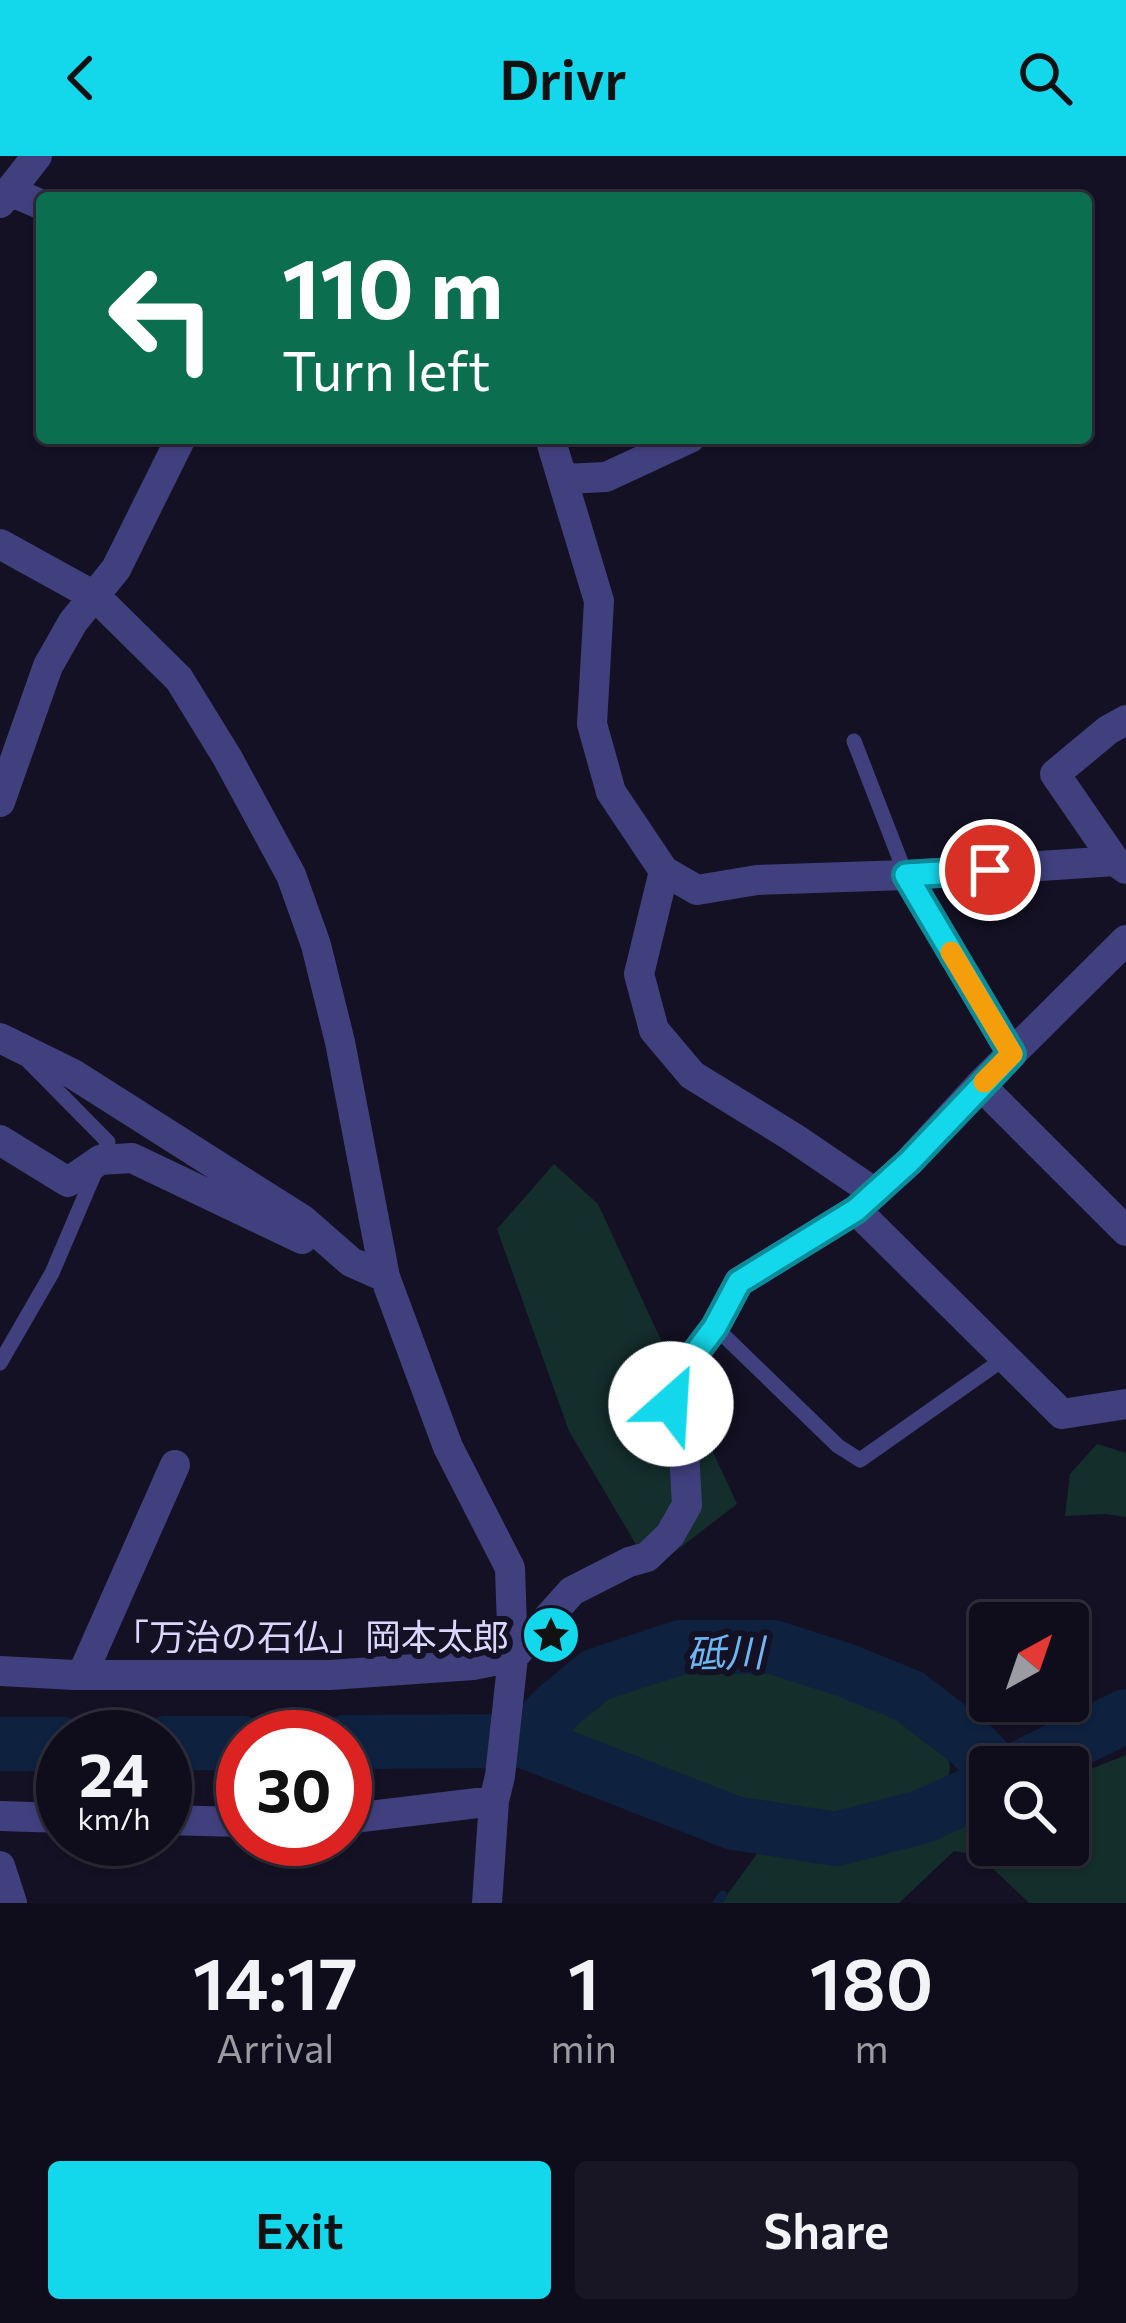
<!DOCTYPE html>
<html lang="en">
<head>
<meta charset="utf-8">
<style>
	:root { --surface:#0f0d1b; --page:#181624; --text:#f1f3f6; --muted:#9b9ca3; --line:#2f2d3a; --accent:#13d8eb }
	body { margin:0; font-family:Commissioner,"Noto Sans JP",sans-serif; background:var(--page); color:var(--text); height:100vh; display:flex; flex-direction:column; font-size:45px; white-space:nowrap }
	* { box-sizing:border-box; margin:0 }
	p { font-size:39px; color:var(--muted) }
	.icon { flex:none; width:66px; height:66px; fill:none; stroke:currentColor; stroke-width:2; stroke-linecap:round; stroke-linejoin:round }
	.map { position:relative; height:1747px; overflow:hidden }
	.panel { display:flex; flex-direction:column; background:var(--surface); flex:1 }
	.panel>* { flex:none }
	.banner { position:absolute; left:36px; top:36px; width:1056px; height:252px; border-radius:12px; box-shadow:0 3px 9px #0004,0 0 0 3px var(--line); background:#0b6e4f; color:#fff; overflow:hidden }
	.needle { width:78px; rotate:40deg }
	.fabs { position:absolute; left:969px; top:1446px; display:grid; gap:24px }
	.fabs a { display:grid; place-items:center; width:120px; height:120px; border-radius:12px; background:var(--surface); box-shadow:0 3px 9px #0004,0 0 0 3px var(--line); font-size:60px }
	.speed { position:absolute; left:36px; top:1554px; display:flex; gap:24px; font-size:60px; font-weight:700; text-align:center }
	.speed>* { display:grid; place-content:center; width:156px; height:156px; border-radius:50%; background:var(--surface); box-shadow:0 3px 9px #0004,0 0 0 3px var(--line); line-height:1 }
	.speed small { font-size:30px; font-weight:400 }
	.speed .limit { border:18px solid #d22; background:#fff; color:#111 }
	.pin { position:absolute; display:grid; place-items:center; width:102px; height:102px; color:#fff; margin:-51px; border:6px solid #fff; border-radius:50%; box-shadow:0 3px 12px #0007 }
	.me { position:absolute; width:132px; margin:-66px; rotate:26deg; stroke-linejoin:round; filter:drop-shadow(0 0 9px #0008) }
	.turn { display:flex; align-items:center; gap:42px; height:252px; padding:0 48px; font-size:54px }
	.turn .icon { width:156px; height:156px; stroke-width:2.5 }
	.turn b { display:block; font-size:84px; line-height:102px }
	.eta { display:flex; justify-content:space-evenly; align-items:center; height:204px; text-align:center }
	.eta b { font-size:72px; font-weight:600; line-height:84px }
	.cta { display:flex; gap:24px; margin-top:auto; padding:24px 48px }
	.cta a { flex:1; height:138px; border-radius:12px; background:var(--accent); color:#111; font-size:48px; font-weight:600; line-height:138px; text-align:center }
	.cta a+a { background:var(--page); color:var(--text) }
	header { display:flex; justify-content:space-between; align-items:center; height:156px; padding:0 48px; background:var(--accent); color:#111; font-size:54px; font-weight:600 }
	.map>svg:first-child { display:block }
	.green { fill:#142e2c }
	.lines { fill:none; stroke-linecap:round; stroke-linejoin:round }
	.stream { stroke:#0e213f; stroke-width:9 }
	.river { stroke:#0e213f; stroke-width:54 }
	.service { stroke:#41407f; stroke-width:15 }
	.minor { stroke:#41407f; stroke-width:30 }
	.route-casing { stroke:#0c8c99; stroke-width:30 }
	.route { stroke:#13d8eb; stroke-width:21 }
	.slow { stroke:#f59e0b; stroke-width:21 }
	.labels { text-anchor:middle; dominant-baseline:central; stroke-width:12; stroke-linejoin:round; paint-order:stroke }
	.poi-label { font-size:36px; fill:#dbd7fc; stroke:#141124; text-anchor:end }
	.water-label { font-size:39px; font-style:italic; fill:#6eb7f3; stroke:#141124 }
</style>
</head>
<body>
<header><svg class="icon" aria-label="back" viewBox="0 0 24 24"><path d="M15 5l-7 7 7 7"/></svg>Drivr<svg class="icon" aria-label="search" viewBox="0 0 24 24"><circle cx="10" cy="10" r="6"/><path d="M15 15l6 6"/></svg></header>
<div class="map">
<svg width="1126" height="1747" viewBox="0 0 1126 1747">
	<rect width="100%" height="100%" fill="#141124"/>
	<path class="green" d="M554,1008l44,40 139,300 -86,66 -82,-139 -72,-202z
		M1097,1288l29,9v64l-21,-3 -40,2 5,-42z
		M685,1499c30,4 61,4 91,10 34,7 223,71 162,125 -24,21 -68,39 -100,42 -14,1 -31,-4 -45,-6 -47,-8 -94,-26 -138,-46 -37,-16 -60,-34 -101,-39l93,-75 24,-10z
		M1126,1599v148h-97l-50,-48 -25,-4 -55,52h-178l39,-53 18,-6 42,5 99,-12 71,-28v36h78v-67z"/>
	<g class="lines">
		<path class="stream" d="M717,1747l6,-8"/>
		<path class="river" d="M524,1585l33,-34 39,-32 85,-28h92l72,23 64,26 60,46 24,25
			M345,1586l179,-1 210,82 102,16 85,-22 69,-31
			M165,1587h78
			M0,1588h63
			M1022,1611l104,-51"/>
		<path class="service" d="M854,585l52,134 106,179
			M715,1171l123,119 22,14 145,-102
			M0,1207l52,-90 56,-131 -79,-80"/>
		<path class="minor" d="M10,35l32,14
			M0,47l37,-47
			M550,282l49,163 -7,123 19,68 53,79 33,19 60,-10 149,-5 209,-14
			M564,323l42,-2 84,-39
			M0,388l96,53 83,82 48,78 64,118 25,70 24,97 45,235 63,170 62,121 3,89 -13,119 -6,25 -7,102
			M1126,564l-18,10 -53,44 60,87 11,8
			M0,646l48,-136 25,-44 43,-53 65,-131
			M664,715l-25,103 15,56 38,45 102,63 81,55
			M0,882l73,36 230,146 48,42 34,15
			M980,929l146,146
			M0,984l68,42 32,-22 32,-2 170,81
			M856,1054l206,204 64,-10
			M0,1515l74,4h256l143,-10 40,-8 59,-66 57,-29 18,-5 23,-22 17,-30 -4,-72 -12,-29 4,-24 40,-53 24,-45 117,-72 53,-48 71,-77 146,-145
			M82,1519l93,-210
			M0,1660l63,2
			M345,1663l149,-18
			M165,1664l78,2
			M0,1710l12,37"/>
	</g>
	<g class="lines">
		<g class="route-casing">
			<path id="route" d="M671,1248l4,-24 40,-53 24,-45 117,-72 53,-48 103,-108 -106,-179 84,-5"/>
		</g>
		<use href="#route" class="route"/>
		<path class="slow" d="M951,796l61,102 -28,28"/>
	</g>
	<defs>
		<g id="sight-disc" transform="scale(3)"><circle r="9.5" fill="#13d8eb" stroke="#141124"/><path d="M0-6L1.8-2.2L6-1.7L2.9 1.2L3.7 5.4L0 3.3L-3.7 5.4L-2.9 1.2L-6-1.7L-1.8-2.2Z" fill="#111"/></g>
	</defs>
	<g fill-rule="evenodd">
		<use href="#sight-disc" x="551" y="1479"/>
	</g>
	<g class="labels">
		<g class="poi-label">
			<text x="509" y="1479">「万治の石仏」岡本太郎</text>
		</g>
		<g class="water-label">
			<text transform="translate(725 1495) rotate(-1)">砥川</text>
		</g>
	</g>
</svg>
<div class="fabs">
<a><svg class="needle" viewBox="-14 -14 28 28"><path d="M0-13l5 13h-10z" fill="#e53935"/><path d="M0 13l5-13h-10z" fill="#9b9ca3"/></svg></a>
<a><svg class="icon" aria-label="search" viewBox="0 0 24 24"><circle cx="10" cy="10" r="6"/><path d="M15 15l6 6"/></svg></a>
</div>
<div class="speed"><div>24<small>km/h</small></div><div class="limit">30</div></div>
<div class="pin" style="left:990px;top:714px;background:#d93025"><svg class="icon" aria-label="arrive" viewBox="0 0 24 24"><path d="M6 21V4h12l-3 4 3 4H6"/></svg></div>
<svg class="me" style="left:671px;top:1248px" viewBox="-20 -20 40 40"><circle r="19" fill="#fff"/><path d="M0-13L10 11 0 6-10 11z" fill="#13d8eb"/></svg>
<div class="banner">
<div class="turn"><svg class="icon" aria-label="left" viewBox="0 0 24 24"><path d="M17 20v-9H6M10 6l-5 5 5 5"/></svg><div><b>110 m</b>Turn left</div></div>
</div>
</div>
<section class="panel">
<div class="eta">
<div><b>14:17</b><p>Arrival</p></div>
<div><b>1</b><p>min</p></div>
<div><b>180</b><p>m</p></div>
</div>
<div class="cta"><a>Exit</a><a>Share</a></div>
</section>
</body>
</html>
